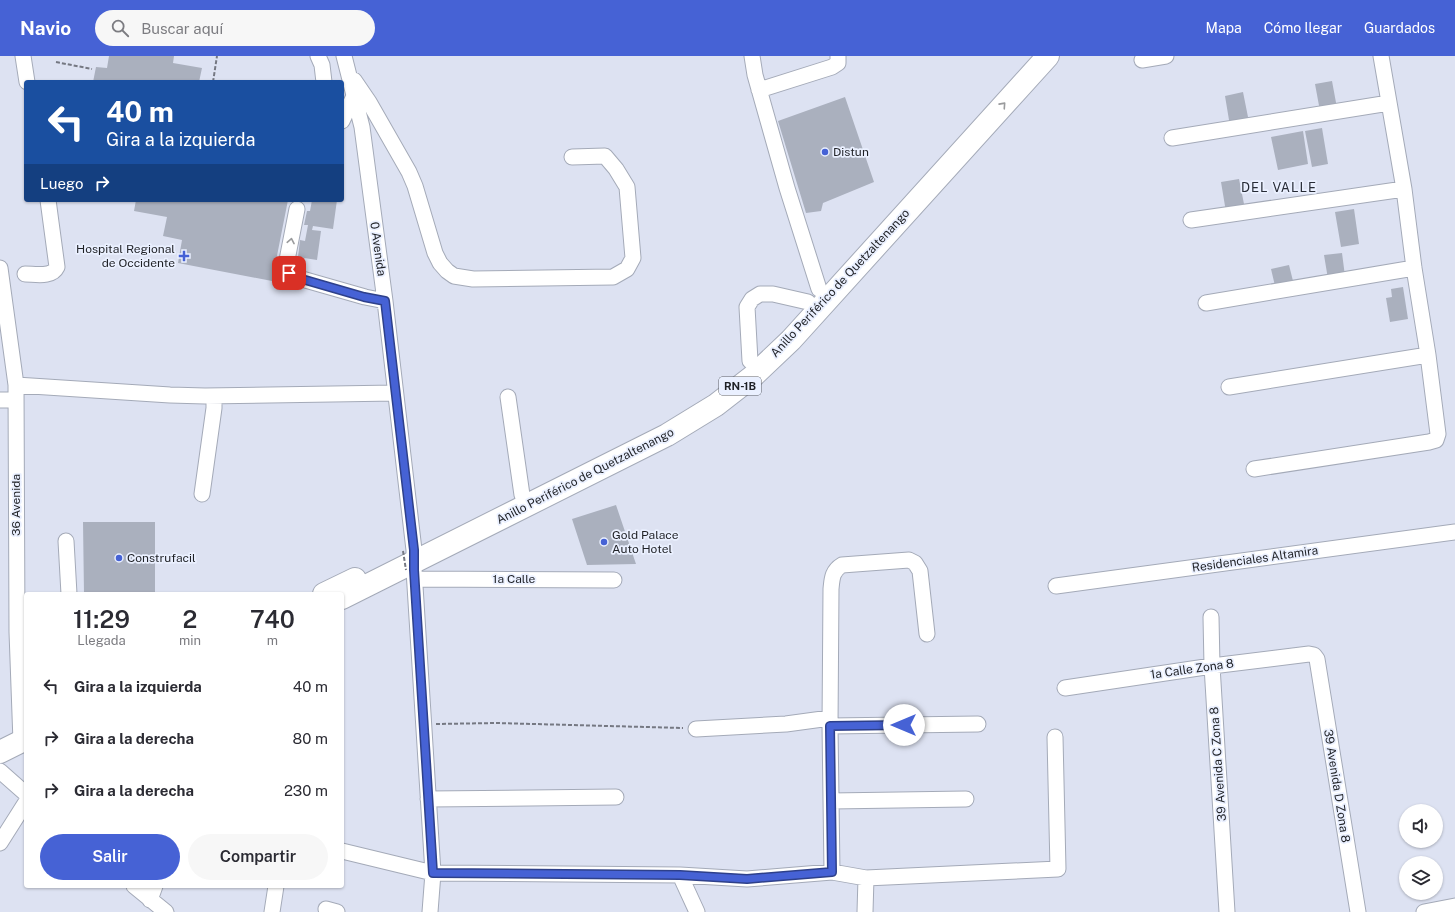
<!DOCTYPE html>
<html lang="es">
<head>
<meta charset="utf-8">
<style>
	:root { --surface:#fff; --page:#f7f7f7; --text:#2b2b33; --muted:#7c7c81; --accent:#4662d5 }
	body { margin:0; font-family:"Public Sans",sans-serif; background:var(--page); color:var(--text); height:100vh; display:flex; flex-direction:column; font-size:15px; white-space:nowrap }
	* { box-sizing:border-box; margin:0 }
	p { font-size:13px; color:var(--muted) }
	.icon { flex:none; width:22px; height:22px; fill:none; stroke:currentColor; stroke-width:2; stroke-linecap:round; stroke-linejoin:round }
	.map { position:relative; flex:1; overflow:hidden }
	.sheet { position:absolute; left:24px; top:536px; width:320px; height:296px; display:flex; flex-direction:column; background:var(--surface); border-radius:4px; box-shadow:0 1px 3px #0004 }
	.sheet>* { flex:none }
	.top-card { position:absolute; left:24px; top:24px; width:320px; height:122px; border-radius:4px; box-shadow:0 1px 3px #0004; background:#1a4fa0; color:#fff; overflow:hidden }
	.controls { position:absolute; left:1399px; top:748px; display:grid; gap:8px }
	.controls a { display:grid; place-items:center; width:44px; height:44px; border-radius:50%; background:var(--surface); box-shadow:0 1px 3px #0004; font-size:20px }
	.pin { position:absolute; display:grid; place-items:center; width:34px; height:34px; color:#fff; margin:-17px; border-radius:8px; box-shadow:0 2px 6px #0006 }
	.me { position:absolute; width:44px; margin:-22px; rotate:270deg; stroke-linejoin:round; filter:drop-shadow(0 0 3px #0008) }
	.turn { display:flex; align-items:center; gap:14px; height:84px; padding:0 16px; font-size:18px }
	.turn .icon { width:52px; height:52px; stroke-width:2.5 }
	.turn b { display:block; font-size:28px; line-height:34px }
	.then { display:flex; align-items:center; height:38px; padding:0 16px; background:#0003; gap:8px; font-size:15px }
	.eta { display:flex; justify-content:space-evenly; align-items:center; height:68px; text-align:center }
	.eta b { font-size:24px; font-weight:600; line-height:28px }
	.button { display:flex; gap:8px; margin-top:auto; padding:8px 16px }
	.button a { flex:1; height:46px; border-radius:24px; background:var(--accent); color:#fff; font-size:16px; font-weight:600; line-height:46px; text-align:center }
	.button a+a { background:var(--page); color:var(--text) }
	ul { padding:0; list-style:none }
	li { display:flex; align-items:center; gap:12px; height:52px; padding:0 16px }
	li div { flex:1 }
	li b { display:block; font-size:15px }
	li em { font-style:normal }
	header { display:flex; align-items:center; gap:24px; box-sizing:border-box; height:56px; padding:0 20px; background:var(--accent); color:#fff }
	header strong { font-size:19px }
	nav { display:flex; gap:22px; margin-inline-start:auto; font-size:14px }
	.search { width:280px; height:36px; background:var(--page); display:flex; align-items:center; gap:10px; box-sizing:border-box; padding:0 14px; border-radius:22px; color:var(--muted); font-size:15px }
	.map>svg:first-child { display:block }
	.building { fill:#aab0be }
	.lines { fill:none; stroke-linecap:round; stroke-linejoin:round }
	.minor-casing { stroke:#a4aab8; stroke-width:17 }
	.highway-casing { stroke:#a4aab8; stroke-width:24 }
	.path { stroke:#757882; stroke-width:2; stroke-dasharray:4 2; stroke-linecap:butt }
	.minor { stroke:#fff; stroke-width:15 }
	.highway { stroke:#fff; stroke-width:22 }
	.path-bridge { stroke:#757882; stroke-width:2; stroke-dasharray:4 2; stroke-linecap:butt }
	.oneway { stroke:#9a9b9d }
	.route-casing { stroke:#2e408a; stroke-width:10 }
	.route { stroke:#4662d5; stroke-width:7 }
	.poi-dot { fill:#4662d5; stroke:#eaf0ff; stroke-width:1.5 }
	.labels { text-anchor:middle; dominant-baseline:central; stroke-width:3.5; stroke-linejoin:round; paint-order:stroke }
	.shield { fill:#eaf0ff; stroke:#5c5f67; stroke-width:1 }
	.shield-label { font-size:11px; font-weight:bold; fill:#1f2126 }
	.poi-label { font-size:12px; fill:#1f2126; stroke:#eaf0ff; text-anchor:start }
	.street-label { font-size:12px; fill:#1f2126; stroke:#eaf0ff }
	.neighbourhood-label { font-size:13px; letter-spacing:1px; fill:#272b36; stroke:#eaf0ff }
</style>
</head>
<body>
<header>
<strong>Navio</strong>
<div class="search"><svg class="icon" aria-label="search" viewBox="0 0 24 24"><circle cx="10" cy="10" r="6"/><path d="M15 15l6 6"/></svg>Buscar aquí</div>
<nav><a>Mapa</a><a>Cómo llegar</a><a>Guardados</a></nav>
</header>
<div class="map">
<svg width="1455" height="856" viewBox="0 0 1455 856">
	<rect width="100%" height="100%" fill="#dde2f2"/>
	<path class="building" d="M109,0h65l-1,7 29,5 -3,14h-106l3,-15 11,1z
		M1332,25l5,27 -17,3 -5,-27z
		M1243,36l6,30 -19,4 -5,-30z
		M845,41l29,85 -51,21 -2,8 -15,2 -28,-92z
		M1322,72l6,36 -16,3 -7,-36z
		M1303,75l5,33 -30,6 -7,-33z
		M1239,123l6,30 -19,3 -5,-30z
		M136,144h152l-16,81 -94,-18 4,-23 -19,-4 4,-19 -33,-6z
		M312,144h25l-4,29 -20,-3 -1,4 9,1 -4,29 -19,-3 2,-17 5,1 3,-16h-4l3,-14h3z
		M1354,153l5,35 -18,3 -6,-35z
		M1342,197l3,23 -17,3 -4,-24z
		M1289,209l5,20 -18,5 -5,-21z
		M1403,231l5,32 -18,3 -4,-24 6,-1 -1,-8z
		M616,449l20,59 -49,1 -15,-46z
		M83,466h72v72h-71z"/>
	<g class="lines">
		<g class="minor-casing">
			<path id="minor" d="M23,0l4,26
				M318,0l4,9 2,17
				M344,0l18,71 23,174 29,249v20l19,303 -3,39
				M752,0l3,19 32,113 32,101
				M1142,4l24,-4
				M354,24l15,22 40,70 6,14 20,67 5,10 7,8 7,5 19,3 140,-2 14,-8 6,-11 -6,-71 -11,-18 -11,-13 -33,1
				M759,34l73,-23 6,-4v-7
				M342,65l12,-25
				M1172,82l217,-35
				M297,153l-10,51c0,8 1,12 8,17l70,20 20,4
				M1191,164l213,-31
				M0,212l16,117 1,247 4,110
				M25,218c10,0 27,4 32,-7l-9,-67
				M1206,247l208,-35
				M750,305l-3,-54 5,-8 8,-5h13l35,8
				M16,329l154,10 35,1 190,-3
				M1229,331l199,-32
				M508,341l14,98
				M0,344h16
				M1254,413l175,-27 7,-2 2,-6 -10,-79 -14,-87 -10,-79 -23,-133
				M202,438l12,-86v-12
				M66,485l3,53
				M415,523l199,1
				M1056,530l399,-54
				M1211,561l1,49 15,246
				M1065,632l147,-22 97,-12 5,1 3,4 41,253
				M830,670l148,-2
				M696,673l90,-5 44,-6
				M0,715l26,23
				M428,743l188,-2
				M831,745l135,-2
				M0,787l26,-41
				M342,795l91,22 247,2 67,4 85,-7 34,6 192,-9 -3,-132
				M832,816l-2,-146 1,-137c1,-10 1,-18 11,-24l67,-5 6,3 5,8 7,63
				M680,819l17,37
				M134,830l32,26
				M150,844l5,-14
				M326,853l11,3
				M272,856l4,-26
				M865,856l1,-34
				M1424,856l31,-6"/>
		</g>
		<g class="highway-casing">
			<path id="highway" d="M324,538l31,-15
				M342,542l325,-163 49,-30 36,-28 39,-37 257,-284
				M0,696l26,-13"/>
		</g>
		<path class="path" d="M56,6l36,7
			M213,26l4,-26
			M436,668l60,-1 187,5"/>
		<use href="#minor" class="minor"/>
		<use href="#highway" class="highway"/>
		<path class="path-bridge" d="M403,495l3,19"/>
	</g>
	<defs><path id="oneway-chevron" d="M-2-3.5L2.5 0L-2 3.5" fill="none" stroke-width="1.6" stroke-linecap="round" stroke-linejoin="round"/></defs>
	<g class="oneway">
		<use href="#oneway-chevron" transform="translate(1003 49) rotate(-48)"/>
		<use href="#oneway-chevron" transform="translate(291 185) rotate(-79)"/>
	</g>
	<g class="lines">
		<g class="route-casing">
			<path id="route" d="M289,217l6,4 69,20 21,4 29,249v20l19,303 247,2 67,4 85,-7 -2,-146 74,-1"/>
		</g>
		<use href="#route" class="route"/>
	</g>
	<g class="poi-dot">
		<circle cx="825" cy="96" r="4"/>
		<path d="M182 194h4v4h4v4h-4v4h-4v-4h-4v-4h4z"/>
		<circle cx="604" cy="486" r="4"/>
		<circle cx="119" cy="502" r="4"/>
	</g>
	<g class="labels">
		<rect class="shield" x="719" y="321" width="42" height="18" rx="3"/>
		<g class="shield-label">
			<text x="740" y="330">RN-1B</text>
		</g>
		<g class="poi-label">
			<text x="833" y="96">Distun</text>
			<text x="175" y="193" text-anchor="end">Hospital Regional<tspan x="175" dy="14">de Occidente</tspan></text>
			<text x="612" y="479">Gold Palace<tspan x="612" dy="14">Auto Hotel</tspan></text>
			<text x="127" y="502">Construfacil</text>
		</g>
		<g class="street-label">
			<text transform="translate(378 193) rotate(82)">0 Avenida</text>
			<text transform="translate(840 227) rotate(-47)">Anillo Periférico de Quetzaltenango</text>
			<text transform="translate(585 420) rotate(-27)">Anillo Periférico de Quetzaltenango</text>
			<text transform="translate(16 449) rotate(-90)">36 Avenida</text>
			<text transform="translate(1255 503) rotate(-8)">Residenciales Altamira</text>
			<text x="514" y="523">1a Calle</text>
			<text transform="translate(1192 613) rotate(-8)">1a Calle Zona 8</text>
			<text transform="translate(1218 708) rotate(-94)">39 Avenida C Zona 8</text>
			<text transform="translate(1337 730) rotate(81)">39 Avenida D Zona 8</text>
		</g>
		<g class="neighbourhood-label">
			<text x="1279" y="131">DEL VALLE</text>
		</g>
	</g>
</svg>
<div class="controls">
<a><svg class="icon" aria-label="sound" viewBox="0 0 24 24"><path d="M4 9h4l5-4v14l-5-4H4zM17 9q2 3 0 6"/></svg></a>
<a><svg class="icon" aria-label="layers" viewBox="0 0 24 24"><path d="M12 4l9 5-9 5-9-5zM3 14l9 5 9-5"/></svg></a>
</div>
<div class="pin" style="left:289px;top:217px;background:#d93025"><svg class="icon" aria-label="arrive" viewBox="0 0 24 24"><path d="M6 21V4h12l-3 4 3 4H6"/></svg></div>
<svg class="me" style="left:904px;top:669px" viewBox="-20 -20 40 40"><circle r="19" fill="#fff"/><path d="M0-13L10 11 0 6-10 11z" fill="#4662d5"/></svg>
<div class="top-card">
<div class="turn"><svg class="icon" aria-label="left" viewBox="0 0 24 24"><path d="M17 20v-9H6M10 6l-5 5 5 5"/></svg><div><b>40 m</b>Gira a la izquierda</div></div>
<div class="then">Luego<svg class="icon" aria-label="right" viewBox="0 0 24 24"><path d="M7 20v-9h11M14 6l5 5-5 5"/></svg></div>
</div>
<section class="sheet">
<div class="eta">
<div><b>11:29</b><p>Llegada</p></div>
<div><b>2</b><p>min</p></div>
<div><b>740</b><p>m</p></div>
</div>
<ul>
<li><svg class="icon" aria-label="left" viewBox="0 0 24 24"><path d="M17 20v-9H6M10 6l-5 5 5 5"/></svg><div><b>Gira a la izquierda</b></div><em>40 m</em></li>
<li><svg class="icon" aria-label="right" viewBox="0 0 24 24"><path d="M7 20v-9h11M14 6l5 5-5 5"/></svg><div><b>Gira a la derecha</b></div><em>80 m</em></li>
<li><svg class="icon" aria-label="right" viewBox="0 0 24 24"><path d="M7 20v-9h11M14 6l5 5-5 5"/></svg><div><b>Gira a la derecha</b></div><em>230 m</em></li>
</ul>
<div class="button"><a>Salir</a><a>Compartir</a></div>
</section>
</div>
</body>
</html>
